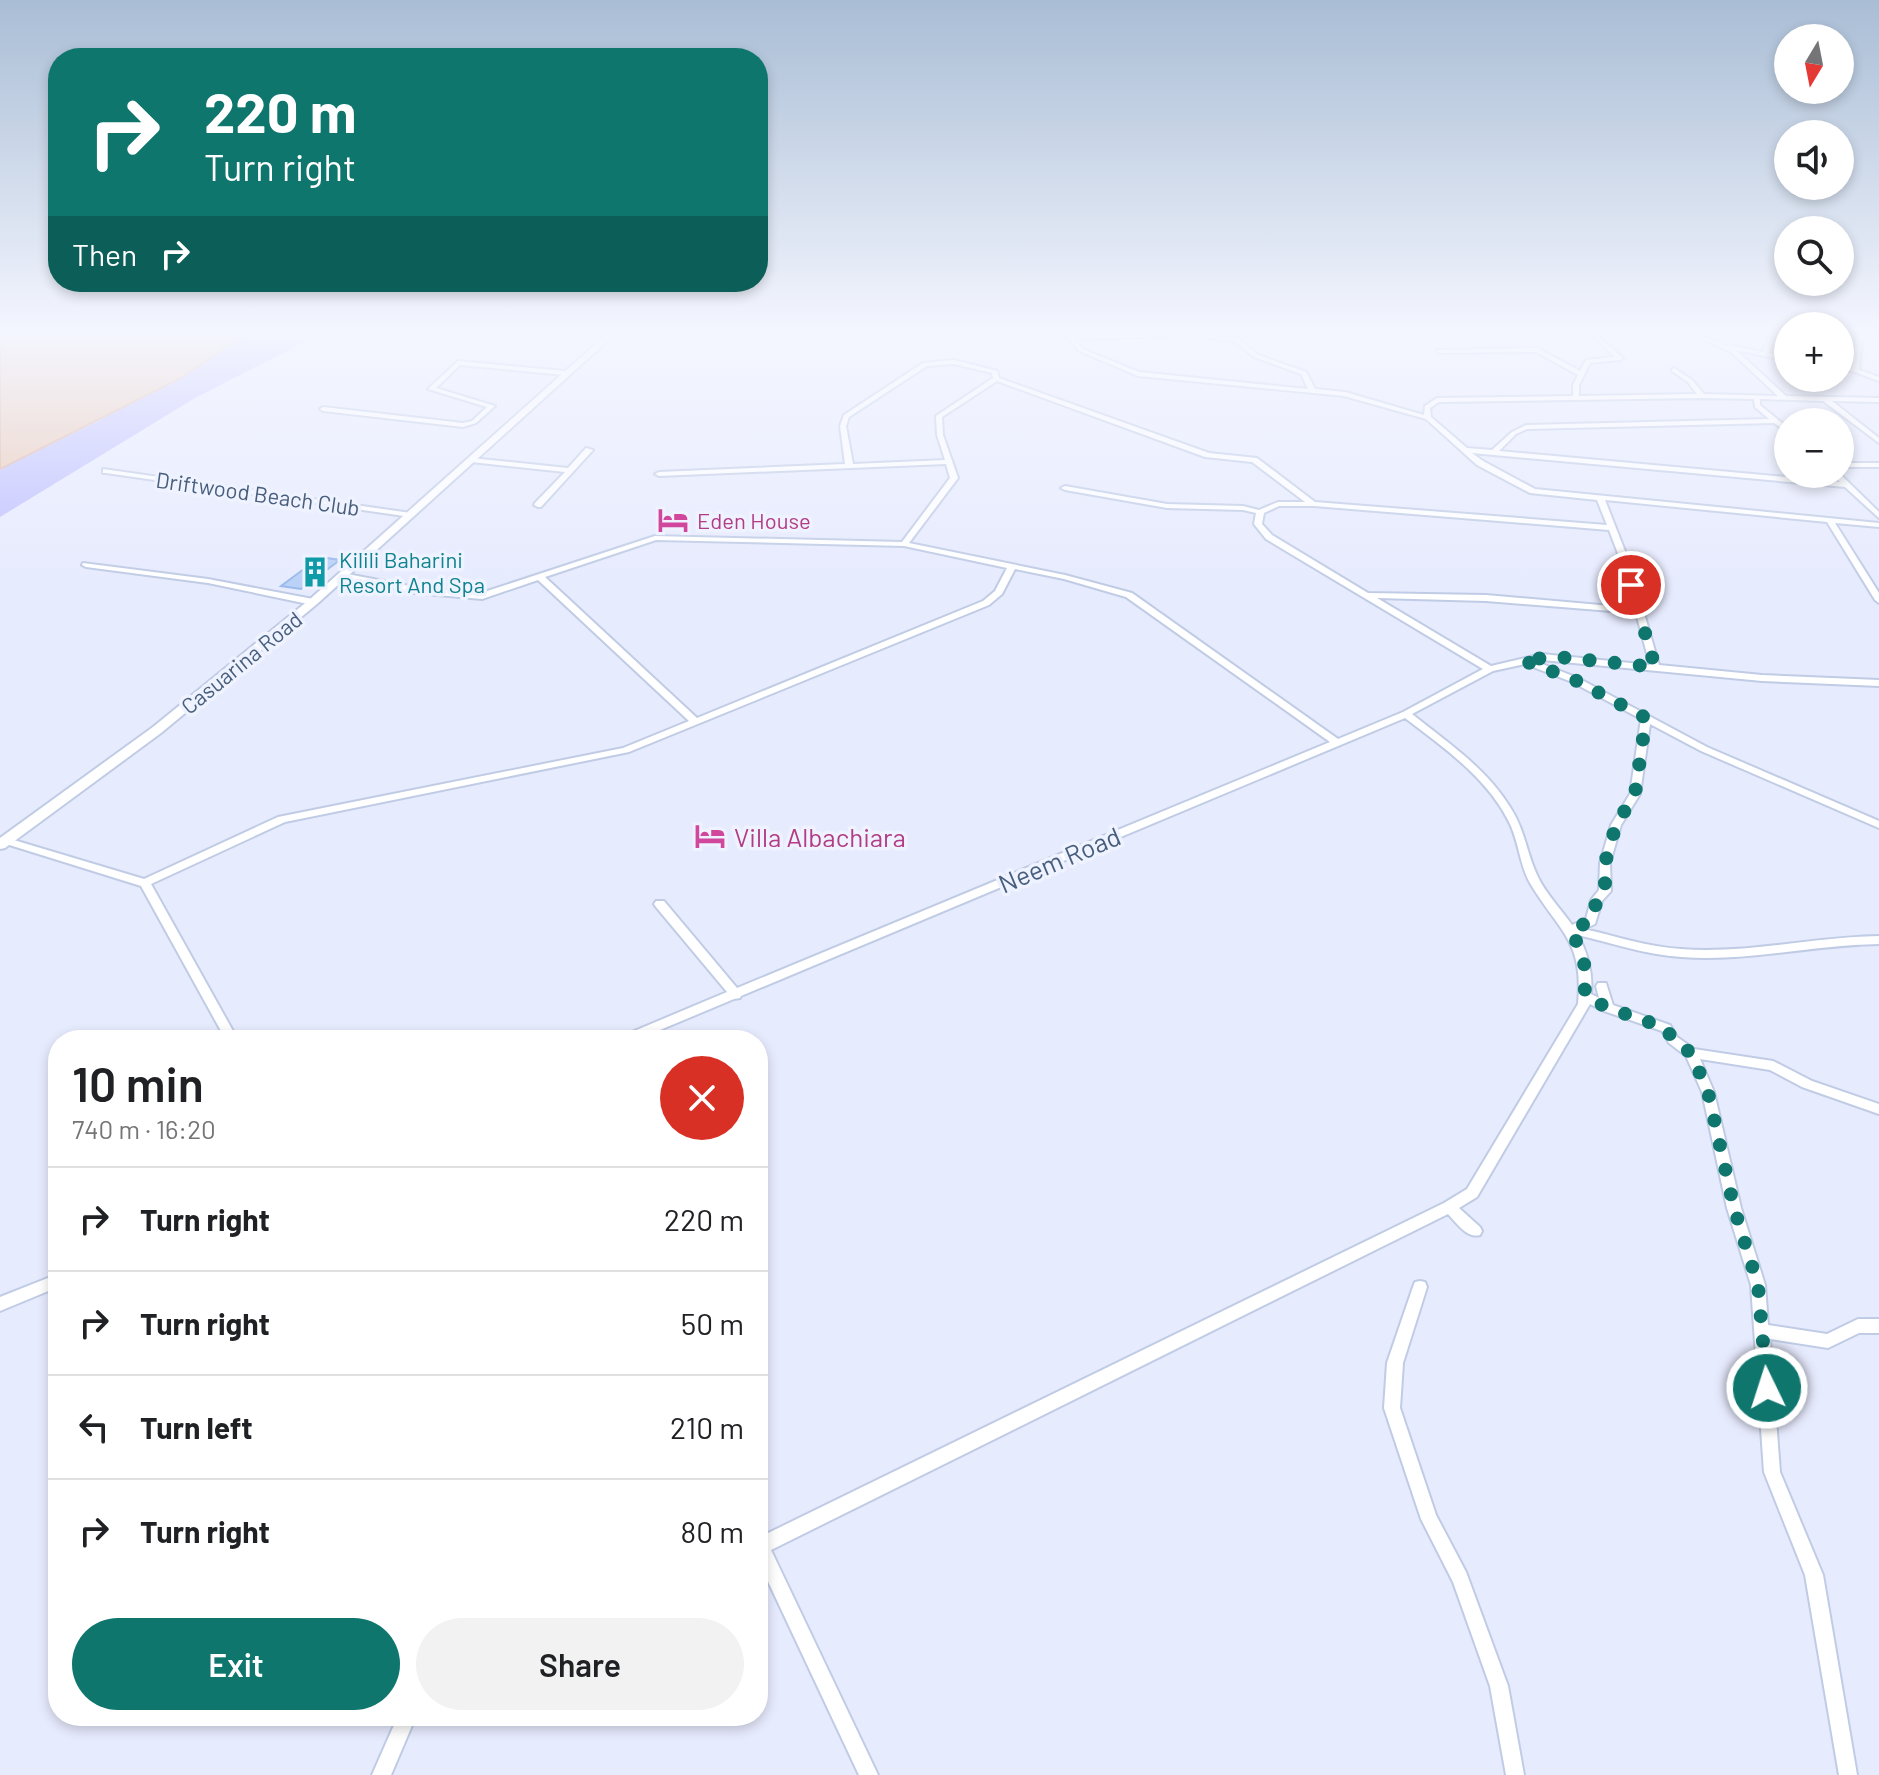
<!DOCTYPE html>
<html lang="en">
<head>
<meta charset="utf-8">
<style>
	:root { --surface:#fff; --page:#f2f2f2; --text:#202124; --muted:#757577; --line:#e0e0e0; --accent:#0f766e }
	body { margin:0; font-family:Barlow,sans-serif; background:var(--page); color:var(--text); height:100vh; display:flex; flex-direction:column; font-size:30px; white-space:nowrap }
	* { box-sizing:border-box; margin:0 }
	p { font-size:26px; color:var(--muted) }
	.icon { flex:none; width:44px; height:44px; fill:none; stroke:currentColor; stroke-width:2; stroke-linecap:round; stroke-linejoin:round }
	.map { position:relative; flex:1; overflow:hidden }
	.sheet { position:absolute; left:48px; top:1030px; width:720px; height:696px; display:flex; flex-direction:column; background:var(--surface); border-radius:32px; box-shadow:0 4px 12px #0003 }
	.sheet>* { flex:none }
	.hud { position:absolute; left:48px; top:48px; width:720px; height:244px; border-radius:32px; box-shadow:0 4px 12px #0003; background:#0f766e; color:#fff; overflow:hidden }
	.needle { width:52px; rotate:190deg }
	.tools { position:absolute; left:1774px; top:24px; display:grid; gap:16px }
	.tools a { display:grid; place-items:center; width:80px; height:80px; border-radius:50%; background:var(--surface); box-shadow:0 4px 12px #0003; font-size:40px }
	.pin { position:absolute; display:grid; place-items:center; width:68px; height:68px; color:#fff; margin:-34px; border:4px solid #fff; border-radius:50%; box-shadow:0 2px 8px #0007 }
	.me { position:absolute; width:88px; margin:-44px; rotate:356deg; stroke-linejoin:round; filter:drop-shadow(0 0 6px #0008) }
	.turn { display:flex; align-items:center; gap:28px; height:168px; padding:0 24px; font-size:36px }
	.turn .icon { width:104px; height:104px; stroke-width:2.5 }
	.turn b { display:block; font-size:56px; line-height:68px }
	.then { display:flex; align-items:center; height:76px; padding:0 24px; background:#0003; gap:16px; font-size:30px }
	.round { display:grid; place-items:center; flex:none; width:84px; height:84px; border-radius:42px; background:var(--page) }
	.overview { display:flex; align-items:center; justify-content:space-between; height:136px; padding:0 24px }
	h1 { font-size:48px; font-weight:600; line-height:60px }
	.cta { display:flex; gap:16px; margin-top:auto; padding:16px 24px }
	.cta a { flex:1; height:92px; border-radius:48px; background:var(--accent); color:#fff; font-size:32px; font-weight:600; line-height:92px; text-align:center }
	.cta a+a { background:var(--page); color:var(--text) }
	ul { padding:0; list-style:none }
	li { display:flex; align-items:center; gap:24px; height:104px; padding:0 24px; border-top:2px solid var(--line) }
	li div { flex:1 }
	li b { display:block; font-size:30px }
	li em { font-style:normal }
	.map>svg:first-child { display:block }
	.sand { fill:#c0c1ff }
	.water { fill:#ebcab8; stroke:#deb59d; stroke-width:2 }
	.building { fill:#bbd2f7; stroke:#9abbeb; stroke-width:2 }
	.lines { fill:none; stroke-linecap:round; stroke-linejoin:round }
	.minor-casing { stroke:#c0cce5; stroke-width:4 }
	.tertiary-casing { stroke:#c0cce5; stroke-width:4 }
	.minor { fill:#fff; fill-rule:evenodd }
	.tertiary { fill:#fff; fill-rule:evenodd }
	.route { stroke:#0f766e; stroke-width:14; stroke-dasharray:0 25.2 }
	.labels { text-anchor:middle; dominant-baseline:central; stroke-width:7; stroke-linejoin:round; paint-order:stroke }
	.far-street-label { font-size:22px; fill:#475e7c; stroke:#eff2ff }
	.far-hotel-label { font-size:22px; fill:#b23c85; stroke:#eff2ff; text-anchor:start }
	.far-culture-label { font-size:22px; fill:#0d838f; stroke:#eff2ff; text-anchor:start }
	.hotel-label { font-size:26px; fill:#b23c85; stroke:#eff2ff; text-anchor:start }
	.street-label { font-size:26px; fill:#475e7c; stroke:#eff2ff }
</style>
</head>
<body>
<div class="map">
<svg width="1879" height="1775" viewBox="0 0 1879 1775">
	<rect width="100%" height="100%" fill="#e7ebfe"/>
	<path class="sand" d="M246,334h74l-125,64 -195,119v-48l100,-49z"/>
	<path class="water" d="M0,334h246l-65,44 -181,91z"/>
	<path class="building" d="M320,557l20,3 -39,29 -20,-3z"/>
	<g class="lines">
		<g class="minor-casing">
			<path id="minor" d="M1060,334h115l-3,2 -97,3 8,10 56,23 169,17 -7,-15 -47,-17 -19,-15 -48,-8h15l37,5 19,16 48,17 9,17 30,3 79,23 1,-9 12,-8 136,-2v-11l5,-10 -42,-23 -97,1 -2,-1v-2l100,-2 43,23 6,-11 29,-3 -25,-23h6l27,24 -3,2 -30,3 -11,22v11l118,-2 -9,-12 -16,-11v-2l2,-1 18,12 12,14 74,2 -47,-44 -40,-18h7l29,12 3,-1 33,7 6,-18h6l-6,19 19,4v4l-52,-11 50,46 93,2v4l-47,-1 47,37v5l-56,-42 -63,-2v6l28,23v5l-14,-10 -247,6 -11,5 -17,17 341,31 -8,-8h8l39,38v6l-34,-31 -373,-34 11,8 52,28 344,34v4l-44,-4 44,70v10l-4,-3 -48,-78 -222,-22 25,64 13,45 2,2 -1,2 15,52 103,10 117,5v6l-117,-5 -220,-21 -7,1 43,17 129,69 172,74v7l-178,-77 -51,-27 -10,70 -19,31 -11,38 1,28 -9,10 -7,23 -11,5c32,7 64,18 97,20 66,5 132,-12 198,-13v8c-66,1 -132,18 -198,13 -35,-2 -69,-14 -103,-22 10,19 15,38 13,59l8,4 -3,-12 2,-3h8l7,22 57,20 7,12 17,12 79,12 39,20 67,23v10l-77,-27 -32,-17 -70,-11 14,33 27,116 24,77 3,40 59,9 31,-15h21v14h-20l-31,15 -58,-9 10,133 43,103 34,200h-18l-34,-200 -41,-103 -13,-187 -24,-77 -25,-116 -16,-36 -17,-13 -7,-12 -58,-20 -14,-7 -113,193 -18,11 21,19 2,4 -2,4c-13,4 -24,-13 -32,-21l-677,336 107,225h-19l-101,-215v-22l686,-335 23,-14 111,-185c6,-64 -19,-72 -48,-121 -11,-19 -11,-43 -22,-63 -22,-43 -65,-73 -103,-102l-664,278 -1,2 -6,1 -98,41h-18l2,-3 107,-45 -71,-85 -2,-3 2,-3h8l73,87 593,-246 -204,-145 -62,-18 -49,-10 -13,25 -13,11 -360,147 -344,70 -134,62 87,156h-12l-85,-154 -138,-43 -1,-2 5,-3 137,41 134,-62 345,-69 66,-27 -151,-141 -56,19 -67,-6 -73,-16 -4,-2 4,-2 73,14 66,6 174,-57 247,6 48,-64 -4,-14 -287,12 -4,-2 4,-2 186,-8 -5,-38 4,-11 79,-52 31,-3 43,11 2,7 210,75 48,5 58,44 292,23 -10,-25 -67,-7 -53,-28 -51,-46 -82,-23 -206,-20 -59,-25 -10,-13zM954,364l38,9 1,5 -57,38 1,19 8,25 -92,4 -7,-38 3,-9 78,-51zM997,381l208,76 47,5 53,40h-27l-19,8 -16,-4 -76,-2 -102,-18 -4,2 4,2 102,18 76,2 13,3 -2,11 12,15 217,130 -80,43 -65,27 -206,-146 -67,-18 -156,-32 49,-65 -15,-43 -1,-18zM1702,398l52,1 1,8 14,12 -243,6 -14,7 -20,18 -25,-2 -36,-31 -1,-9 9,-6zM1279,506h35l295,24 13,34 12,44 -148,-13 -118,-2 -96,-58 -10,-11 2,-11zM656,540l248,6 103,22 -12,23 -12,10 -286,117 -152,-141zM1377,598l109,3 150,12 14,52 -108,-11 -51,12zM1525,664l47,18 69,37 -11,75 -19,31 -11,38 -1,27 -8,10 -5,19 -14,6c-11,-16 -27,-32 -35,-50 -11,-24 -12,-45 -27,-68 -24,-39 -63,-65 -98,-93l81,-43z
				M1857,334h6l-4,36 20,7v4l-27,-10 -12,-1v-4l12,2z
				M458,361l106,10 3,2 -3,2 -104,-10 -24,23 59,18 -19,17 -13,4 -140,-16 -3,-2 3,-2 140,16 9,-2 15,-14 -59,-18z
				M586,448l7,2 -52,57h-3l-4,-2 1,-2 30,-31 -94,-10 -4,-2 4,-2 97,10z
				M1840,463h39v4h-39z
				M103,469l308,44 4,2 -4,2 -305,-44h-3z
				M83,563l125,16 105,20 4,3 -4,3 -105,-22 -122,-16 -4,-2z
				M58,1274v13l-58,24v-14z
				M1420,1281l5,1 2,5 -24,76 -3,45 36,107 30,57 42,114 16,89h-18l-16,-89 -37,-104 -32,-63 -37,-111 3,-45 26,-76 2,-5z
				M398,1716h18l-25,59h-19z"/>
		</g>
		<g class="tertiary-casing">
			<path id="tertiary" d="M607,334h8l-298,270 -156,129 -156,115 -5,1v-11l153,-111 156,-127z"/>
		</g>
		<use href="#minor" class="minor"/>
		<use href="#tertiary" class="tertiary"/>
	</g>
	<linearGradient id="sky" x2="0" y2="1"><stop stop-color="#a9bdd5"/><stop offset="0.57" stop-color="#f4f6ff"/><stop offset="1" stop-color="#f4f6ff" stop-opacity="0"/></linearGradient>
	<rect width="1879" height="582" fill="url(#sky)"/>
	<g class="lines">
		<path class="route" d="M1631,585l24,82 -97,-10 -36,3 53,20 71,38 -11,76 -19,31 -11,38v28l-8,9 -6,21 -20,9 13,28 1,38 23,12 58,20 7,12 18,13 17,39 26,116 24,77 9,103"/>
	</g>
	<defs>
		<g id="hotel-bare" transform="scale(2.4)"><path d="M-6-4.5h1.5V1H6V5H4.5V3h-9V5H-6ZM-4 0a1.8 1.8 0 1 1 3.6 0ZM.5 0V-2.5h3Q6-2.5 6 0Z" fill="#d1479c" stroke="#eff2ff" stroke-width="2.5" paint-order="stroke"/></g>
		<g id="building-bare" transform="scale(2.4)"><path d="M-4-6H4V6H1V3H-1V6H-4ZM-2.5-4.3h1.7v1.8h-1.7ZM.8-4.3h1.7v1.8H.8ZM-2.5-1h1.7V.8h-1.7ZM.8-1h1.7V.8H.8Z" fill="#0f9aa8" stroke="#eff2ff" stroke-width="2.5" paint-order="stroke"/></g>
	</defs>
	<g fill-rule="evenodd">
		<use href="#hotel-bare" x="673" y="520"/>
		<use href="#building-bare" x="315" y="572"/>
		<use href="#hotel-bare" x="710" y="836"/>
	</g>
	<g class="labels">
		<g class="far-street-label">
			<text transform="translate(258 493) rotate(8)">Driftwood Beach Club</text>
			<text transform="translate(241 662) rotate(-39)">Casuarina Road</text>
		</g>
		<g class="far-hotel-label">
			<text x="697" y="520">Eden House</text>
		</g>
		<g class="far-culture-label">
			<text x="339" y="559">Kilili Baharini<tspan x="339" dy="25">Resort And Spa</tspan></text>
		</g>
		<g class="hotel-label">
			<text x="734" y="836">Villa Albachiara</text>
		</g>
		<g class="street-label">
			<text transform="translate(1059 859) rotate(-23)">Neem Road</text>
		</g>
	</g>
</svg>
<div class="tools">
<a><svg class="needle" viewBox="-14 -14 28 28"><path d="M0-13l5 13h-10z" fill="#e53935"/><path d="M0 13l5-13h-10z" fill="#757577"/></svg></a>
<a><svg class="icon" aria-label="sound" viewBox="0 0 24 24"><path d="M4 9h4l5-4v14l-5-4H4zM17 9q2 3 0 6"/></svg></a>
<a><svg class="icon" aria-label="search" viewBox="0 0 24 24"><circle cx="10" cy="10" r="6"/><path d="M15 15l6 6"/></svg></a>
<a>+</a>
<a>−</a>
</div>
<div class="pin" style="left:1631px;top:585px;background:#d93025"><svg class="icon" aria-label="arrive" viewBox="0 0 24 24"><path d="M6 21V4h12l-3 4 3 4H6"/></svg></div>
<svg class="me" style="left:1767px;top:1388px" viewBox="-20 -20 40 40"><circle r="17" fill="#0f766e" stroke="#fff" stroke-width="3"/><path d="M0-11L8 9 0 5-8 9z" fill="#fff"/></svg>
<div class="hud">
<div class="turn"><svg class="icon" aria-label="right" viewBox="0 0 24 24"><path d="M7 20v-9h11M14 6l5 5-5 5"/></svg><div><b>220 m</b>Turn right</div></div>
<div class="then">Then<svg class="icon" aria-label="right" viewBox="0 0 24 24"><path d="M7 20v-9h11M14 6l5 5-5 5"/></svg></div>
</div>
<section class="sheet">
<div class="overview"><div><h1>10 min</h1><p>740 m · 16:20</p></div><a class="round" style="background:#d93025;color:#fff"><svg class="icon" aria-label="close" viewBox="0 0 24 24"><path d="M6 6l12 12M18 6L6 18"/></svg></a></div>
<ul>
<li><svg class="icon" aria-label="right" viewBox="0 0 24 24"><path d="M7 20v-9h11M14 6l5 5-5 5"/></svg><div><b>Turn right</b></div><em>220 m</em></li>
<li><svg class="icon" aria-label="right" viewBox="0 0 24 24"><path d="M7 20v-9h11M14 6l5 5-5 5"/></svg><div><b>Turn right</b></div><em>50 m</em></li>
<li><svg class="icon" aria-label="left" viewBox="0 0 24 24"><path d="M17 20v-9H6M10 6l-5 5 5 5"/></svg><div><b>Turn left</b></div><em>210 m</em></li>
<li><svg class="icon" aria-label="right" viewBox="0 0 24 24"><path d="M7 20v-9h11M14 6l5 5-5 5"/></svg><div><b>Turn right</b></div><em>80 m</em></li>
</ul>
<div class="cta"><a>Exit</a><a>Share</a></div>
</section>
</div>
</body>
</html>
